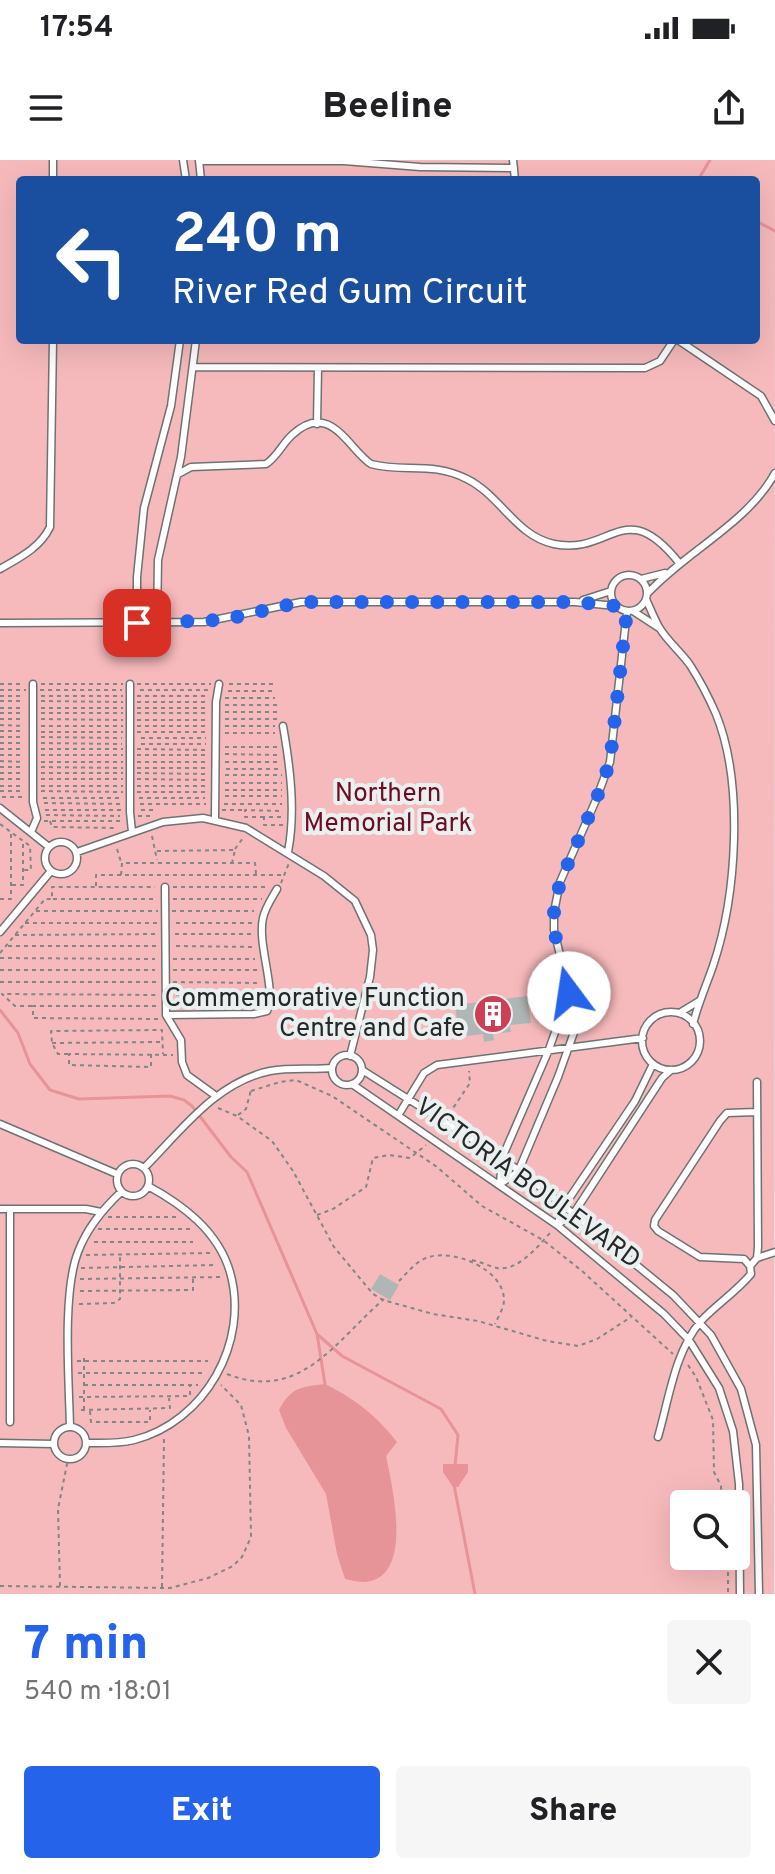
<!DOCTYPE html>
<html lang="en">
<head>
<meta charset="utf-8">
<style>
	:root { --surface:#fff; --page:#f6f6f6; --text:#202124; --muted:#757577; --accent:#2563eb }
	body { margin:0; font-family:Overpass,sans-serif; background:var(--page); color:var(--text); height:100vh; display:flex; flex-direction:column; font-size:30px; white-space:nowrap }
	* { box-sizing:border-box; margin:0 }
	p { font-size:26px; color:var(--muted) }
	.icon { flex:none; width:44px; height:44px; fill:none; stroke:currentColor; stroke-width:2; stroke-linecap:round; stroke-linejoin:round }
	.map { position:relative; height:1434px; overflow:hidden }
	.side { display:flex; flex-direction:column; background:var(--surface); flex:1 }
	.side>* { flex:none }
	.top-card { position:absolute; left:16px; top:16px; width:744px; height:168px; border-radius:8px; box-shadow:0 8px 32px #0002; background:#1a4fa0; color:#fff; overflow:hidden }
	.controls { position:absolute; left:670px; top:1330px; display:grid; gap:16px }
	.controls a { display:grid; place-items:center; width:80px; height:80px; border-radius:8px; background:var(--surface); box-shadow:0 8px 32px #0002; font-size:40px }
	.pin { position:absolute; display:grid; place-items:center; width:68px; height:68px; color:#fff; margin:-34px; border-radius:16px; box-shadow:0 4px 12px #0006 }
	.me { position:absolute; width:88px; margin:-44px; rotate:346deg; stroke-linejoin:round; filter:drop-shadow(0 0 6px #0008) }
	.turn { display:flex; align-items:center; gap:28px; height:168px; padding:0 24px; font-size:36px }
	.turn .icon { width:104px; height:104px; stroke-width:2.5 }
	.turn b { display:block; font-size:56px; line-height:68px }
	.round { display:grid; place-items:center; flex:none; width:84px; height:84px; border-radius:8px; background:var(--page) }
	.head { display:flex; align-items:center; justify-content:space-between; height:136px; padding:0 24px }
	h1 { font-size:48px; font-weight:800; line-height:60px; color:var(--accent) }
	.primary-button { display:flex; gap:16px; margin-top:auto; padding:16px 24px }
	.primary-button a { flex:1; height:92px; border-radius:8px; background:var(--accent); color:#fff; font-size:32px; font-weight:800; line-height:92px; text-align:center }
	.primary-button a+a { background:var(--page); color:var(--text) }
	.status { display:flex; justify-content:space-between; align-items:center; height:56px; padding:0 40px; background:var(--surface); direction:ltr }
	.status svg { height:22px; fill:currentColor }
	header { display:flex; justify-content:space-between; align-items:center; height:104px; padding:0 24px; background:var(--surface); font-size:36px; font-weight:800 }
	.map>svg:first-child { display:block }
	.green { fill:#f7babc; fill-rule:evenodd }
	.water { fill:#e79499 }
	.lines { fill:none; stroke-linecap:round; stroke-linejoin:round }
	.stream { stroke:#e79499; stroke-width:3 }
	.building { fill:#b0b6b5 }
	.service-casing { stroke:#6d7372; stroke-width:9 }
	.path { stroke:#828686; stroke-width:2; stroke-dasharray:4 4; stroke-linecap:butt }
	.service { stroke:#fff; stroke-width:6 }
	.route { stroke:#2563eb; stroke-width:14; stroke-dasharray:0 25.2 }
	.labels { text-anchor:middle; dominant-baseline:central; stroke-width:8; stroke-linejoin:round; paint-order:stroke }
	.park-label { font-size:26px; fill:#6f0b22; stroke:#e9f0ef }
	.poi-label { font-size:26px; fill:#262828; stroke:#e9f0ef; text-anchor:end }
	.street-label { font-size:26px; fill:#262828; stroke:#e9f0ef }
</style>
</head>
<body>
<div class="status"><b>17:54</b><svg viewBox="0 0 49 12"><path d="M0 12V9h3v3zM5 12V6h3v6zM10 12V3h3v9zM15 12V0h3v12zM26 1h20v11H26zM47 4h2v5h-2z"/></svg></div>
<header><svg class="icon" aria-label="menu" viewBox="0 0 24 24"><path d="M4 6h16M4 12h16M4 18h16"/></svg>Beeline<svg class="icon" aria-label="share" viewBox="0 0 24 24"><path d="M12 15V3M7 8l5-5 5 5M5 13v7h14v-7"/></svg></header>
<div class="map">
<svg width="775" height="1434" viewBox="0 0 775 1434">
	<rect width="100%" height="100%" fill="#dce2e1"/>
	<path class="green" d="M0,0h775l-1,1434h-774zM20,20h736v160h-736zM684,1344h52v52h-52z"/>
	<path class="water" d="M325,1224c30,15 51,31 72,58l-11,14c6,29 29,124 -22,126 -6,0 -13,-2 -19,-3l-8,-25 -11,-60 -40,-66 -7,-18c12,-23 22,-23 46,-26z
		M443,1304h25v8l-10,15h-5l-10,-15z"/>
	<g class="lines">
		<path class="stream" d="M698,20l12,-20
			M756,61l19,10
			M0,850l18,23 12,31 20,26 29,9 91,-3 14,4 8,6 39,51 16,15 70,162 8,50
			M317,1174l25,22 99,53 17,26 -3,31
			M454,1325l21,109"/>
	</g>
	<path class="building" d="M527,836l4,27 -21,2 1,7 -18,2 1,6 -10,2 -1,-8 -24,3 -4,-32z
		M380,1114l19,11 -9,15 -19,-11z"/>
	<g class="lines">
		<g class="service-casing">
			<path id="service" d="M183,0l3,20
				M199,0l2,20
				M513,0l2,20
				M199,1h145l76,6 94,1
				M53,20v-20
				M678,180l83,56 14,25
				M193,207l452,1 15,-7 14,-21
				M317,264l1,-56
				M178,314l13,-7 75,-3c12,-8 16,-20 26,-29 38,-36 57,15 79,29 33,9 61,-3 96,15 34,17 49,57 87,65 58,12 70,-51 126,20
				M0,409c19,-11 40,-21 50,-42l3,-187
				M611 433a18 18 0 1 1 36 0a18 18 0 1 1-36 0Z
				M641,419l24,-6
				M647,434c38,-42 101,-71 128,-121
				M646,439c4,9 8,19 13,28 8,14 22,25 31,38 9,14 19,33 26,49 28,69 21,181 -3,252 -7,20 -15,38 -20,58
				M583,440l28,-9
				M633,451l26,17
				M0,463l204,-1 97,-20h274l41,4
				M137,463v-46l7,-69 27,-102 9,-66
				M157,463l1,-63 23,-103 15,-117
				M130,524v128l2,20
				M283,566c7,40 13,85 5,126
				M0,648l49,39
				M215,660l1,-118 3,-18
				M31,672l6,-14 -4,-16v-118
				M45 698a16 16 0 1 1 32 0a16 16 0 1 1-32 0Z
				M77,692l86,-30 40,-4 43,10 78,48 31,25 16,34 2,15 -3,27 -20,79
				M165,727l1,128 15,25 1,22 5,13 29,21
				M0,772l51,-61
				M681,852l18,-11
				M642 881a29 29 0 1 1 58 0a29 29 0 1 1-58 0Z
				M166,855l88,-1 13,-3c10,-20 -10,-66 -4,-93 2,-10 9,-20 14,-29
				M332 910a15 15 0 1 1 30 0a15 15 0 1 1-30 0Z
				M362,910l140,88 41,31 130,106 38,40 30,54 15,56 3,149
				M352,924l205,141 107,89 25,26 30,48 14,43 6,53 1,110
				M399,954l25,-41 13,-8 206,-27
				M0,964l117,50
				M117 1020a16 16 0 1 1 32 0a16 16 0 1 1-32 0Z
				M144,1008c37,-37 72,-86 126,-97 21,-4 42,-1 62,-3
				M500,1024l2,-26 46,-106 21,-59 -15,-63v-18l6,-30 36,-82 14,-38 17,-151
				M500,1024l18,-12 40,-95 24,-67
				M0,1049h86l15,3
				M10,1049v213
				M557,1065l17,-12 88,-135 9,-8
				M557,1065l7,-19 71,-105 18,-37
				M757,1098l18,-6
				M750,1106l7,-8 1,-11 -1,-165
				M70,1267c-1,-46 -8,-134 8,-175 9,-24 24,-42 43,-60
				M54 1283a16 16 0 1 1 32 0a16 16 0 1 1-32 0Z
				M658,1277c11,-38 17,-86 43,-116 16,-17 35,-29 50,-47l-1,-8 -6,-7 -44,-2 -42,-26 -4,-5 1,-6 65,-99 7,-8 30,-1
				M0,1283l54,1
				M86,1283c16,0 32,1 48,-3 71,-18 116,-98 96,-168 -12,-41 -47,-67 -82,-86"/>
		</g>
		<path class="path" d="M0,524h23
			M41,524h82
			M137,524h74
			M229,524h44
			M0,530h26
			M40,530h82
			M140,530h70
			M228,531h46
			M0,536h23
			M41,536h82
			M137,536h70
			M225,538h50
			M0,541h23
			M41,541l82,1
			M137,542h70
			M225,545h52
			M0,548h23
			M41,548h82
			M137,548h70
			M225,552h53
			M0,553h23
			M41,553h82
			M137,553h70
			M0,559h23
			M41,559l82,1
			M225,559h54
			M137,560h70
			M0,565l23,1
			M41,566h82
			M137,566h70
			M225,566h50
			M0,571h23
			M41,572h82
			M137,572h70
			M225,573h50
			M0,577h22
			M41,577l81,1
			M141,578h65
			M0,583h22
			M41,583l81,1
			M141,584h65
			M225,587h53
			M0,589h23
			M41,589h82
			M137,589l70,1
			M225,594l53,1
			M0,595h23
			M41,595h82
			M137,595h70
			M0,601l23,1
			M41,602h82
			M137,602h70
			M225,602h54
			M0,607h23
			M41,607l82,1
			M137,608h70
			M226,609h53
			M0,613h23
			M41,613h82
			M137,613l70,1
			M225,615h57
			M0,619h23
			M41,619h82
			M137,619l70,1
			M225,623h57
			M0,626h23
			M41,626h82
			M137,626h70
			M225,630h57
			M0,631h23
			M41,631l82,1
			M137,632h70
			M225,636h57
			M2,637h23
			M43,638h78
			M139,638h66
			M44,643l78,1
			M140,644h66
			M224,644h58
			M45,650h77
			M141,650h15
			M222,650h22
			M46,655l74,1
			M138,656h14
			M264,657h-19v-7l37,1
			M44,661h77
			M50,661l2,6 63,1
			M0,664l30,22 1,24h-8
			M283,665h-19v-8h20
			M152,676l5,24
			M117,689l4,13
			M235,689l8,-11
			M157,691l78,-1 -3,13
			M121,715l1,-12h133l1,11
			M281,723l8,-20
			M12,725h11v-42
			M96,726v-11h187
			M173,727h94
			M0,739h11v-68
			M53,739h101
			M173,739h89
			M36,751h122
			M172,751h82
			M25,763h132
			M176,763h77
			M175,774h78
			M15,775l142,-1
			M8,786h150
			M176,786l78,1
			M0,793l45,-54h7v-12h103
			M0,798l155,1
			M173,799h82
			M0,810h155
			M173,810h86
			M0,822h159
			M173,822l86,1
			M176,835h86
			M32,846h-17l-13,-12 156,1
			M158,859l-125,-1v-12h126
			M52,883l109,-1
			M68,894h-10l-6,-11 -1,-12 111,-1 1,24
			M151,894v13l-82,-2v-11l104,1
			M251,931l29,-9 16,-2 36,16 105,71 45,39 61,34 39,31 91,83
			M218,948l19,8 35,25 21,30 41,76 39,47 10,6 50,14 45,7 69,20 31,5 19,-7 34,-22
			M449,954l21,-31 -1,-12
			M238,955l8,-6 5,-19
			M317,1055l16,-6 33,-22 7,-29 16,-3 21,3 16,-13
			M108,1057h70
			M98,1069h92
			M94,1082h99
			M86,1095l126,-2
			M472,1100c9,2 17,6 25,8 21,4 42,-23 54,-36
			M81,1108l135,-3
			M80,1119l142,-2
			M399,1121c9,-9 18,-21 30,-24 26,-8 75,13 75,43 0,8 -6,17 -9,24
			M80,1131l113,-1v-12
			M79,1144l35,-1 6,-4v-44
			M77,1201h131
			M688,1205l8,12 17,43 1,52 7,14 1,18
			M78,1213h124
			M227,1214c74,29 109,-34 157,-75
			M84,1225h114
			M79,1237l111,-1v-11
			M81,1250l89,-2 -1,-10
			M84,1250v-54
			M90,1251l1,11h59v-12
			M728,1396v38
			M0,1426l170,2 38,-10 25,-12 9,-9 9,-20 -2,-101 -8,-31 -20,-20
			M60,1426l-2,-77 10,-50
			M162,1427l2,-149"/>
		<use href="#service" class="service"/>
	</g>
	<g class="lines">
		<path class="route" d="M137,463l86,-3 78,-18h274l41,4 11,5 -17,151 -14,38 -36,82 -6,30v18l15,63"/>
	</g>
	<defs>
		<g id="building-disc" transform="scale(2)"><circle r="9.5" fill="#ce3e55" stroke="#e9f0ef"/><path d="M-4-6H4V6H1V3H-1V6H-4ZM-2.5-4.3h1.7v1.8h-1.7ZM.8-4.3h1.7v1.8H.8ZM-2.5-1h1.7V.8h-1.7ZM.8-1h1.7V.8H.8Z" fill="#fff"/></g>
	</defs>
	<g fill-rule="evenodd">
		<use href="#building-disc" x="493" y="854"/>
	</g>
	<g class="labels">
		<g class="park-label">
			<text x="388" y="634">Northern<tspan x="388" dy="30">Memorial Park</tspan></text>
		</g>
		<g class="poi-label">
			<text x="465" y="839">Commemorative Function<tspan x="465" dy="30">Centre and Cafe</tspan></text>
		</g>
		<g class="street-label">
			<text transform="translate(527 1024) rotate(36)">VICTORIA BOULEVARD</text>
		</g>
	</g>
</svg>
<div class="controls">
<a><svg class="icon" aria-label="search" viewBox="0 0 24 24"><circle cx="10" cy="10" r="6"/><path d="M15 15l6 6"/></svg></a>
</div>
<div class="pin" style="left:137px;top:463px;background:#d93025"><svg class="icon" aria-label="arrive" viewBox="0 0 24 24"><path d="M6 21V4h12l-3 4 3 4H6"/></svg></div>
<svg class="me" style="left:569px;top:833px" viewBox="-20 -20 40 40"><circle r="19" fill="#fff"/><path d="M0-13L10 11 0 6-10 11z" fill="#2563eb"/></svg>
<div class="top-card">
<div class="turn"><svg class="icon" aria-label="left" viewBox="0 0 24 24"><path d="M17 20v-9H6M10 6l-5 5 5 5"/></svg><div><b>240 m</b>River Red Gum Circuit</div></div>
</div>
</div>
<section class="side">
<div class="head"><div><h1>7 min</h1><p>540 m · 18:01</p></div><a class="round"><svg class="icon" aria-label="close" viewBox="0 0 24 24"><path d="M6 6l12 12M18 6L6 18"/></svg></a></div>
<div class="primary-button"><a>Exit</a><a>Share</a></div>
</section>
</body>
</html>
